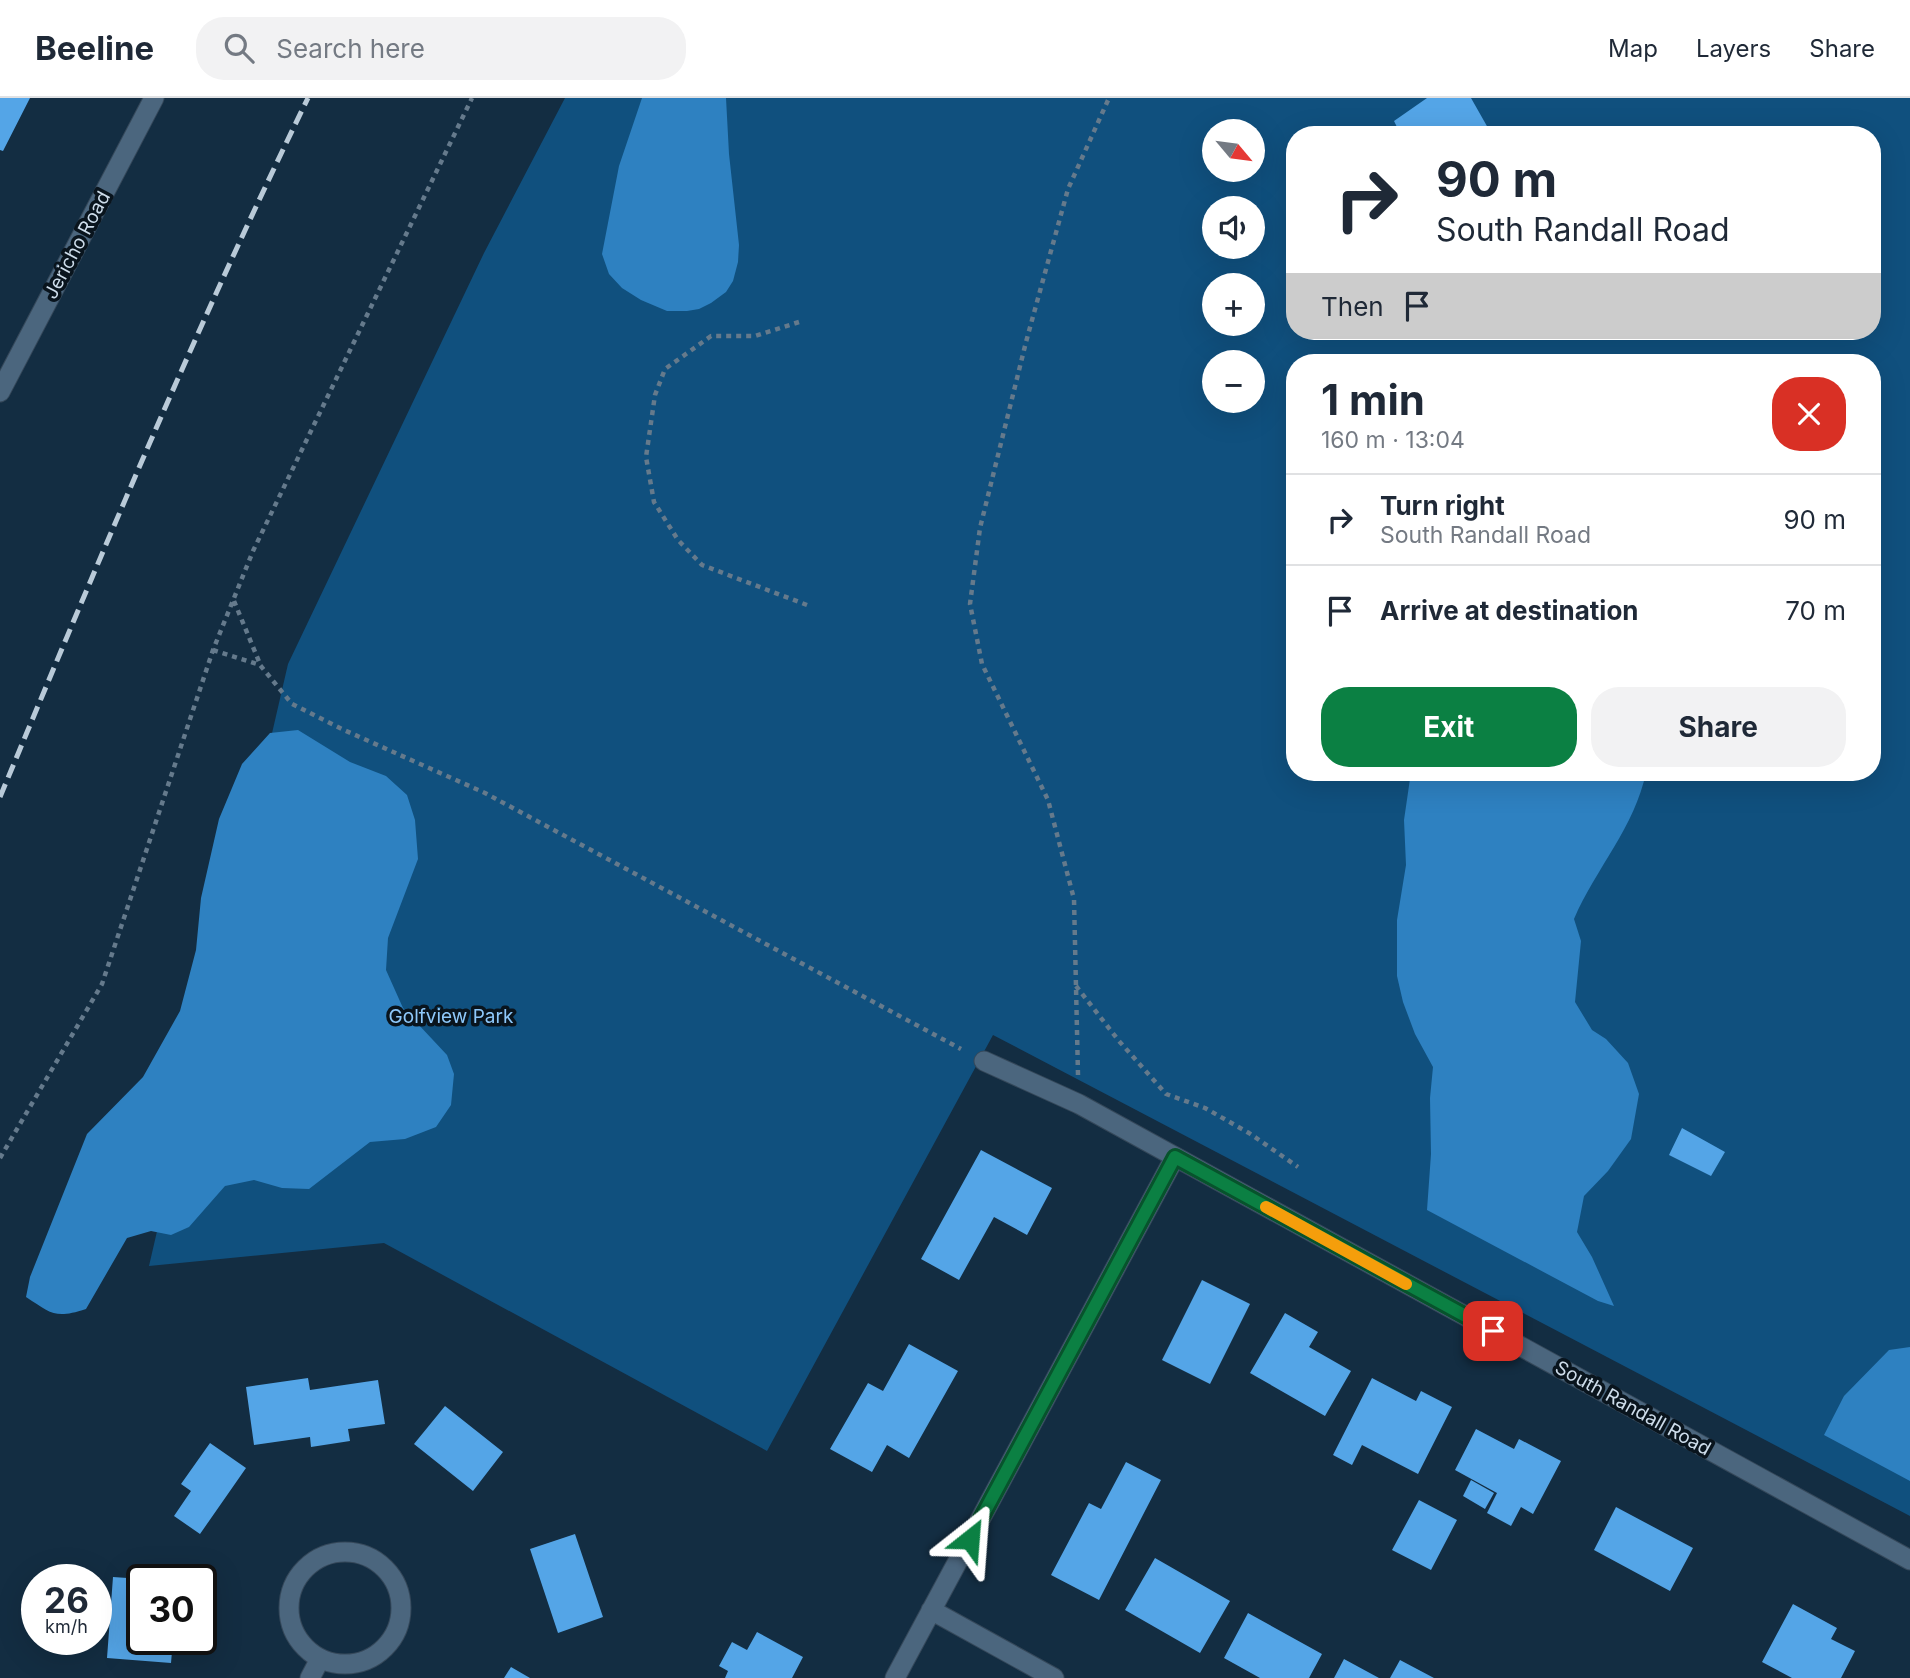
<!DOCTYPE html>
<html lang="en">
<head>
<meta charset="utf-8">
<style>
	:root { --surface:#fff; --page:#f2f2f3; --text:#1f2937; --muted:#747a83; --line:#e0e1e3; --accent:#0b8043 }
	body { margin:0; font-family:Inter,sans-serif; background:var(--page); color:var(--text); height:100vh; display:flex; flex-direction:column; font-size:26px; white-space:nowrap }
	* { box-sizing:border-box; margin:0 }
	p { font-size:23px; color:var(--muted) }
	.icon { flex:none; width:38px; height:38px; fill:none; stroke:currentColor; stroke-width:2; stroke-linecap:round; stroke-linejoin:round }
	.map { position:relative; flex:1; overflow:hidden }
	.details { position:absolute; left:1286px; top:256px; width:595px; height:427px; display:flex; flex-direction:column; background:var(--surface); border-radius:28px; box-shadow:0 7px 28px #0002 }
	.details>* { flex:none }
	.hud { position:absolute; left:1286px; top:28px; width:595px; height:214px; border-radius:28px; box-shadow:0 7px 28px #0002; background:#fff; color:var(--text); overflow:hidden }
	.needle { width:46px; rotate:119deg }
	.tools { position:absolute; left:1202px; top:21px; display:grid; gap:14px }
	.tools a { display:grid; place-items:center; width:63px; height:63px; border-radius:50%; background:var(--surface); box-shadow:0 7px 28px #0002; font-size:35px }
	.speed { position:absolute; left:21px; top:1466px; display:flex; gap:14px; font-size:35px; font-weight:700; text-align:center }
	.speed>* { display:grid; place-content:center; width:91px; height:91px; border-radius:50%; background:var(--surface); box-shadow:0 7px 28px #0002; line-height:1 }
	.speed small { font-size:18px; font-weight:400 }
	.speed .limit { border:4px solid #111; border-radius:10px; background:#fff; color:#111 }
	.pin { position:absolute; display:grid; place-items:center; width:60px; height:60px; color:#fff; margin:-30px; border-radius:14px; box-shadow:0 4px 10px #0006 }
	.me { position:absolute; width:77px; margin:-38px; rotate:28deg; stroke-linejoin:round; filter:drop-shadow(0 0 5px #0008) }
	.turn { display:flex; align-items:center; gap:24px; height:147px; padding:0 35px; font-size:32px }
	.turn .icon { width:91px; height:91px; stroke-width:2.5 }
	.turn b { display:block; font-size:49px; line-height:60px }
	.then { display:flex; align-items:center; height:66px; padding:0 35px; background:#0003; gap:14px; font-size:26px }
	.round { display:grid; place-items:center; flex:none; width:74px; height:74px; border-radius:28px; background:var(--page) }
	.headline { display:flex; align-items:center; justify-content:space-between; height:119px; padding:0 35px }
	h1 { font-size:42px; font-weight:700; line-height:52px }
	.primary-button { display:flex; gap:14px; margin-top:auto; padding:14px 35px }
	.primary-button a { flex:1; height:80px; border-radius:28px; background:var(--accent); color:#fff; font-size:28px; font-weight:700; line-height:80px; text-align:center }
	.primary-button a+a { background:var(--page); color:var(--text) }
	ul { padding:0; list-style:none }
	li { display:flex; align-items:center; gap:21px; height:91px; padding:0 35px; border-top:2px solid var(--line) }
	li div { flex:1 }
	li b { display:block; font-size:26px }
	li em { font-style:normal }
	header { display:flex; align-items:center; gap:42px; box-sizing:border-box; height:98px; padding:0 35px; background:var(--surface); border-bottom:2px solid var(--line) }
	header strong { font-size:33px }
	nav { display:flex; gap:38px; margin-inline-start:auto; font-size:24px }
	.search { width:490px; height:63px; background:var(--page); display:flex; align-items:center; gap:18px; box-sizing:border-box; padding:0 24px; border-radius:28px; color:var(--muted); font-size:26px }
	.map>svg:first-child { display:block }
	.green { fill:#10507e; fill-rule:evenodd }
	.water { fill:#2e81c1 }
	.building { fill:#54a5e7 }
	.lines { fill:none; stroke-linecap:round; stroke-linejoin:round }
	.minor-casing { stroke:#35485a; stroke-width:21 }
	.secondary-casing { stroke:#35485a; stroke-width:21 }
	.path { stroke:#657a8c; stroke-width:4.5; stroke-dasharray:5 5; stroke-linecap:butt }
	.minor { stroke:#4b667e; stroke-width:19 }
	.secondary { stroke:#4b667e; stroke-width:19 }
	.rail { stroke:#b9cad8; stroke-width:5; stroke-dasharray:14 7; stroke-linecap:butt }
	.route-casing { stroke:#07532c; stroke-width:18 }
	.route { stroke:#0b8043; stroke-width:12 }
	.slow { stroke:#f59e0b; stroke-width:12 }
	.labels { text-anchor:middle; dominant-baseline:central; stroke-width:7; stroke-linejoin:round; paint-order:stroke }
	.street-label { font-size:19px; fill:#cddcea; stroke:#09141d }
	.park-label { font-size:19px; fill:#8ec8fa; stroke:#09141d }
</style>
</head>
<body>
<header>
<strong>Beeline</strong>
<div class="search"><svg class="icon" aria-label="search" viewBox="0 0 24 24"><circle cx="10" cy="10" r="6"/><path d="M15 15l6 6"/></svg>Search here</div>
<nav><a>Map</a><a>Layers</a><a>Share</a></nav>
</header>
<div class="map">
<svg width="1910" height="1580" viewBox="0 0 1910 1580">
	<rect width="100%" height="100%" fill="#132d42"/>
	<path class="green" d="M565,0h1345v1418l-917,-481 -226,416 -383,-208 -235,23 139,-602 196,-411zM1214,33h39v39h-39zM1295,37h577v196h-577zM1214,110h39v39h-39zM1214,187h39v39h-39zM1214,264h39v39h-39zM1295,264h577v410h-577z"/>
	<path class="water" d="M642,0h84l3,56 10,91 -1,17 -5,19 -7,11 -15,11 -12,6 -12,2h-20l-26,-11 -19,-12 -13,-14 -7,-20 17,-88z
		M298,632l52,32 36,14 21,19 8,25 3,39 -30,79 -2,32 17,38 44,47 7,19 -3,31 -15,22 -31,12 -35,3 -61,47 -27,-1 -28,-8 -29,6 -36,41 -18,8 -20,-4 -24,7 -41,71c-31,10 -34,5 -60,-12l4,-20 57,-143 56,-57 37,-66 16,-61 5,-52 18,-79 23,-55 28,-31z
		M1411,674h235c-11,55 -50,96 -72,147l7,22 -6,61 17,28 14,9 22,24 11,31 -8,45 -23,32 -24,25 -7,36 15,25 22,49 -16,-5 -171,-91 4,-56 -1,-56 3,-31 -18,-33 -12,-32 -6,-26v-56l9,-55 -2,-45z
		M1910,1249v134l-86,-46 20,-39 45,-46z"/>
	<path class="building" d="M0,0h30l-27,53 -3,-1z
		M1427,0h44l21,37h-91l-7,-14z
		M1682,1030l43,24 -14,24 -42,-21z
		M981,1052l71,38 -25,47 -33,-18 -35,63 -38,-21z
		M1202,1182l48,24 -40,80 -48,-24z
		M1285,1215l33,19 -9,15 42,24 -26,45 -75,-43z
		M909,1246l49,27 -49,87 -22,-13 -15,27 -42,-23 38,-66 15,8z
		M308,1280l2,12 68,-10 7,44 -37,5 2,12 -39,6 -1,-10 -56,8 -8,-58z
		M1372,1280l44,23 5,-10 31,16 -34,67 -56,-29 -10,20 -19,-10z
		M445,1308l58,46 -30,39 -59,-47z
		M1476,1331l38,20 5,-10 42,22 -28,53 -12,-7 -10,19 -24,-13 10,-20 -42,-23z
		M210,1345l36,25 -46,66 -26,-18 17,-25 -10,-7z
		M1126,1364l35,18 -62,120 -48,-25 38,-72 12,6z
		M1471,1382l23,13 -9,16 -22,-13z
		M1419,1402l38,20 -26,50 -39,-20z
		M1616,1409l77,41 -23,43 -76,-41z
		M575,1436l28,83 -45,16 -28,-84z
		M1155,1460l75,43 -30,52 -75,-43z
		M113,1479l29,2v61h31l-2,23 -64,-5z
		M1793,1506l44,24 -6,11 24,12 -14,27h-49l-30,-16z
		M1248,1515l74,41 -13,24h-49l-36,-20z
		M757,1534l46,25 -11,21h-67l3,-7 -9,-5 13,-24 15,8z
		M1344,1561l35,19h-45z
		M1400,1562l34,18h-44z
		M511,1569l19,11h-26z"/>
	<g class="lines">
		<g class="minor-casing">
			<path id="minor" d="M984,963l95,43 831,456
				M289 1510a56 56 0 1 1 112 0a56 56 0 1 1-112 0Z
				M931,1512l123,68
				M310,1580l10,-19
				M895,1580l280,-521"/>
		</g>
		<g class="secondary-casing">
			<path id="secondary" d="M0,294l154,-294"/>
		</g>
		<path class="path" d="M799,224l-44,14h-44l-46,33 -10,26 -9,62 8,45 24,38 24,25 105,40
			M234,503l26,63
			M213,552l47,15 32,39 52,26 141,63 476,256
			M1076,888l43,55 47,53 39,14 44,25 49,34
			M1078,977l-4,-176 -26,-99 -66,-136 -12,-60 10,-76 46,-186 42,-153 41,-91
			M0,1060l102,-174 111,-334 40,-99 219,-453"/>
		<use href="#minor" class="minor"/>
		<use href="#secondary" class="secondary"/>
		<path class="rail" d="M0,699c98,-235 196,-470 308,-699"/>
	</g>
	<g class="lines">
		<g class="route-casing">
			<path id="route" d="M970,1441l205,-382 318,174"/>
		</g>
		<use href="#route" class="route"/>
		<path class="slow" d="M1266,1109l140,77"/>
	</g>
	<g class="labels">
		<g class="street-label">
			<text transform="translate(77 147) rotate(-62)">Jericho Road</text>
			<text transform="translate(1633 1310) rotate(29)">South Randall Road</text>
		</g>
		<g class="park-label">
			<text x="451" y="918">Golfview Park</text>
		</g>
	</g>
</svg>
<div class="tools">
<a><svg class="needle" viewBox="-14 -14 28 28"><path d="M0-13l5 13h-10z" fill="#e53935"/><path d="M0 13l5-13h-10z" fill="#747a83"/></svg></a>
<a><svg class="icon" aria-label="sound" viewBox="0 0 24 24"><path d="M4 9h4l5-4v14l-5-4H4zM17 9q2 3 0 6"/></svg></a>
<a>+</a>
<a>−</a>
</div>
<div class="speed"><div>26<small>km/h</small></div><div class="limit">30</div></div>
<div class="pin" style="left:1493px;top:1233px;background:#d93025"><svg class="icon" aria-label="arrive" viewBox="0 0 24 24"><path d="M6 21V4h12l-3 4 3 4H6"/></svg></div>
<svg class="me" style="left:970px;top:1441px" viewBox="-20 -20 40 40"><path d="M0-17L14 15 0 8-14 15z" fill="#0b8043" stroke="#fff" stroke-width="4"/></svg>
<div class="hud">
<div class="turn"><svg class="icon" aria-label="right" viewBox="0 0 24 24"><path d="M7 20v-9h11M14 6l5 5-5 5"/></svg><div><b>90 m</b>South Randall Road</div></div>
<div class="then">Then<svg class="icon" aria-label="arrive" viewBox="0 0 24 24"><path d="M6 21V4h12l-3 4 3 4H6"/></svg></div>
</div>
<section class="details">
<div class="headline"><div><h1>1 min</h1><p>160 m · 13:04</p></div><a class="round" style="background:#d93025;color:#fff"><svg class="icon" aria-label="close" viewBox="0 0 24 24"><path d="M6 6l12 12M18 6L6 18"/></svg></a></div>
<ul>
<li><svg class="icon" aria-label="right" viewBox="0 0 24 24"><path d="M7 20v-9h11M14 6l5 5-5 5"/></svg><div><b>Turn right</b><p>South Randall Road</p></div><em>90 m</em></li>
<li><svg class="icon" aria-label="arrive" viewBox="0 0 24 24"><path d="M6 21V4h12l-3 4 3 4H6"/></svg><div><b>Arrive at destination</b></div><em>70 m</em></li>
</ul>
<div class="primary-button"><a>Exit</a><a>Share</a></div>
</section>
</div>
</body>
</html>
